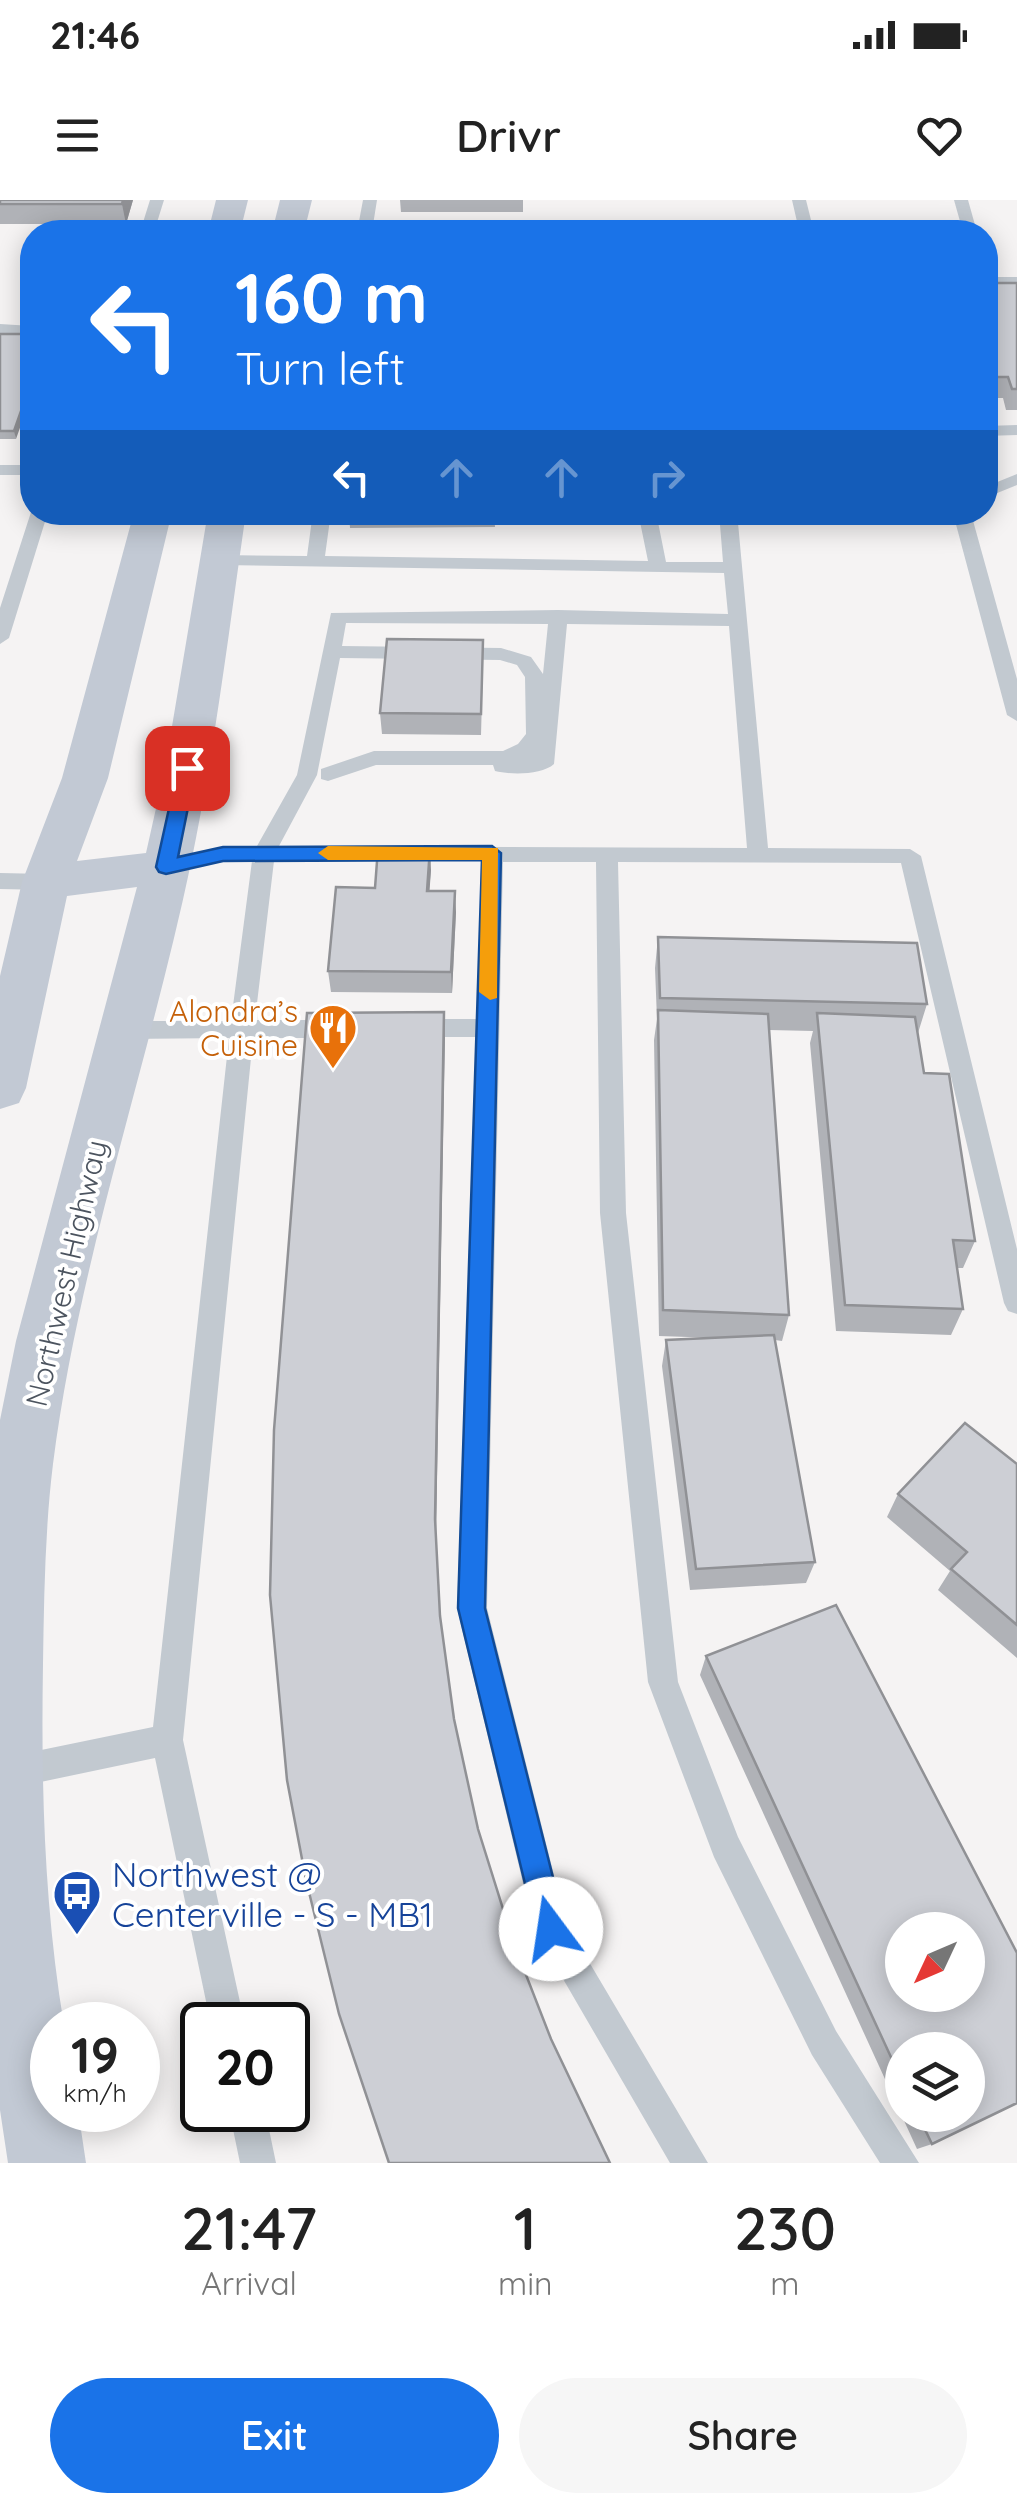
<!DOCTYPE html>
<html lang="en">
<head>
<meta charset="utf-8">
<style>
	:root { --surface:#fff; --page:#f6f6f6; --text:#222; --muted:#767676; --accent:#1a73e8 }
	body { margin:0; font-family:Quicksand,sans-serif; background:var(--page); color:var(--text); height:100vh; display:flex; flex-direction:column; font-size:38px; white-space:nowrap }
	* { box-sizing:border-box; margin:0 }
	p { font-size:32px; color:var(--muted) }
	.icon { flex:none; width:55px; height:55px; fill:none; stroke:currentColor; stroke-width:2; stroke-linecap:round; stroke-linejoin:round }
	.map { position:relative; height:1963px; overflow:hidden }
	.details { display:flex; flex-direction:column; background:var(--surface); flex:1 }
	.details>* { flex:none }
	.top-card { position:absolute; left:20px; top:20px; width:978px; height:305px; border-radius:40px; box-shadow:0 5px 25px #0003; background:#1a73e8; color:#fff; overflow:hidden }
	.needle { width:65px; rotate:226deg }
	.buttons { position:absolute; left:885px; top:1712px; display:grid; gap:20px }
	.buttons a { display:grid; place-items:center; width:100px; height:100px; border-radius:50%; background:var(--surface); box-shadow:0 5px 25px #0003; font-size:50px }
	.speed { position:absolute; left:30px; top:1802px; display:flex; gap:20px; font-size:50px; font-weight:700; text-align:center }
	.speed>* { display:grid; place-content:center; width:130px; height:130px; border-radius:50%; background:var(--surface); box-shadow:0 5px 25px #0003; line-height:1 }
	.speed small { font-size:25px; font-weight:400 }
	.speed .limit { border:5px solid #111; border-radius:15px; background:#fff; color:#111 }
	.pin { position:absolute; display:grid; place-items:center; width:85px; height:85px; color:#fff; margin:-42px; border-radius:20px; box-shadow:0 5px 15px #0006 }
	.me { position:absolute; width:110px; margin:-55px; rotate:346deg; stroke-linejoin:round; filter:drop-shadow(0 0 8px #0008) }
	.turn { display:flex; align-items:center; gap:35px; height:210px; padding:0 50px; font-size:45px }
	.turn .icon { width:130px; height:130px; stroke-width:2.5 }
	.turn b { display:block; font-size:70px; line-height:85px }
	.lanes { display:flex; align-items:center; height:95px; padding:0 50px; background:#0003; justify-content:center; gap:50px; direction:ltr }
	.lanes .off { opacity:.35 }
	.eta { display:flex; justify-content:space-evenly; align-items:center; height:170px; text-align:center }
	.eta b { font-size:60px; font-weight:600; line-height:70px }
	.action { display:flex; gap:20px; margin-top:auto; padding:20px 50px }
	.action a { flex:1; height:115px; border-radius:60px; background:var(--accent); color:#fff; font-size:40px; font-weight:600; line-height:115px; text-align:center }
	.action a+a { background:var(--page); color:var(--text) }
	.status { display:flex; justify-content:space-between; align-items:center; height:70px; padding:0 50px; background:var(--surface); direction:ltr }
	.status svg { height:28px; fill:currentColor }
	header { display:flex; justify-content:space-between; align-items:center; height:130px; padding:0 50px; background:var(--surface); font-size:45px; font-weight:600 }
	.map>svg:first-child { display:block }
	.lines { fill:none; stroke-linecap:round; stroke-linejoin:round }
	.service { fill:#c2c9d0; fill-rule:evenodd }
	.secondary { fill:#c2c9d4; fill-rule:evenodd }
	.wall { fill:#b0b2b7; fill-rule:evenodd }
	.shaded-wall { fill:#909195 }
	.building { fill:#cdcfd5; stroke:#909195; stroke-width:2.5; fill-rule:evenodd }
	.route { fill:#1a73e8; stroke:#114b97; stroke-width:2.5 }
	.slow { fill:#f59e0b }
	.labels { text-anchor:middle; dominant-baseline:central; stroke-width:8; stroke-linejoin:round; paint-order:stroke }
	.food-label { font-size:30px; fill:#c56008; stroke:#fff; text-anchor:end }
	.street-label { font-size:30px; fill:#4c545f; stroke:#fff }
	.near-transit-label { font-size:35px; fill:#164399; stroke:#fff; text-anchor:start }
</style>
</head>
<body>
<div class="status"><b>21:46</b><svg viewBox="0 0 49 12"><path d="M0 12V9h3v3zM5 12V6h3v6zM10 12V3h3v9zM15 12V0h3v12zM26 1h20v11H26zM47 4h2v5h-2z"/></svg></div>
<header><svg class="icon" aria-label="menu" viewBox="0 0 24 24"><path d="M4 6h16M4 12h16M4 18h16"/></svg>Drivr<svg class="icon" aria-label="heart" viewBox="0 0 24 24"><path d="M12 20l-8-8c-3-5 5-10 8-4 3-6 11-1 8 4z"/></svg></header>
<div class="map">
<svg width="1017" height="1963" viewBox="0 0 1017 1963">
	<rect width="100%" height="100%" fill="#f5f3f3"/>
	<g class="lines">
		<path class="service" d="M150,0h14l-10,32h-14z
			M363,0h14l-4,25 147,3 7,4h-170z
			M792,0h14l8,32 -253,-3 -7,-4 7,-4 237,5z
			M954,0h14l9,32h-14z
			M985,77h32v10h-32z
			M0,124l32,2v10l-32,-2z
			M1017,225v10l-32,1v-10z
			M0,265h32v10h-32z
			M1017,274v11l-32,13v-11z
			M32,309v3h16l-39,126 -9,6v-36z
			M313,312h18l-6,44 323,5 -10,-49h18l10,50h57l-4,-50h18l31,336 142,1 11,7 96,393v65l-9,-3 -4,-8 -103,-440 -283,-1 8,351 52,469 60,155 98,194 83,132h-39l-68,-108 -98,-198 -66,-175 -48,-469 -4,-351h-93l-16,746 79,315 142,240h-38l-136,-234 -77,-321 20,-571h-67l-12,-9 12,-9h68l3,-158h-207l-19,159h85l12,9 -12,9h-87l-70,702 62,285h-34l-56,-267 -143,30 -12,-7 1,-20 11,-5 141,-29 76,-689 -104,1 -12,-9 12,-9h106l21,-160h-29l-57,14 -8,-3 -3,-5 3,-5 65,-15 34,-1 40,-71 34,-162 227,-3 170,4 -4,-41 -504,-8 -9,-5 9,-5 87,1zM346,423l202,1 -5,50 -12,-17 -30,-9 -159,-2zM567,424l162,2 18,222 -468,-2 38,-71 23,-117 160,2 17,5 8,12 1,57 -8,10 -15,7h-129l-53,18v10l7,2 48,-16h117l2,6c16,4 47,4 59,-7z
			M957,312h18l-3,5 45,162v42l-10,-6 -53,-198z
			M0,673l46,1 11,8 -11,8 -46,-1z
			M229,1910h36l11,53h-36z"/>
		<path class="secondary" d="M216,0h32l-8,32h-32z
			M280,0h32l-8,32h-32z
			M134,312h38l-64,266 -31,83 69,-8 19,-85 43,-256h38c-17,118 -31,235 -55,351 -42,200 -112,397 -138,601 -8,65 -9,134 -10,200 -2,122 1,241 21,361h-12v85h26l8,53h-78l-8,-53v-690l16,-79 121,-454 -70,9 -41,192 -7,15 -19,6v-133l22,-94 40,-104z"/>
	</g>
	<path class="wall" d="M0,0h133l-7,24h-126z
		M400,0h123v12h-122z
		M985,83h32v127h-11l-3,-12h-18z
		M0,134l16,105h-16z
		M494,312l1,15 -145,1 -1,-15z
		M483,462l-2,73 -99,-1 -2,-21z
		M431,670l-2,21 27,21 -4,81 -121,-1 -3,-21 47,-83z
		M658,737l269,67 -9,29 6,40 51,168 -12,27h-6l6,41 -12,26 -115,-4 -26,-288 3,-12 -44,-1 20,285 -7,26 -7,-1 40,222 -9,21 -116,7 -28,-224 4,-26 51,-2 -58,-2 -5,-296 3,-21 -2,-51z
		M1017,1264v194l-79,-68 12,-19 -63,-54 11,-23z
		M836,1405l181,348v150l-85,41 -15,5 -217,-474 6,-19zM902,1730h66v65h-66zM902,1850h66v65h-66z"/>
	<path class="shaded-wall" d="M123,0h10l-7,24 -4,-20z
		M32,180v14l-16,45 -2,-8z
		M430,648l1,22 -3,42 -1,-21z
		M455,691l1,21 -4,81 -1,-21z
		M444,812l1,25 -9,501 6,94 -7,-113z"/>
	<path class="building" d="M0,0h123l-1,4h-122z
		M985,83h32v106h-5l-4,-12h-23v-79h2z
		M0,134h32v46l-18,51h-14z
		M387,439l96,1 -2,74 -101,-1z
		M378,648h52l-3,43h28l-4,81 -123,-1 8,-84 39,1z
		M658,737l259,6 10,61 -267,-6z
		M658,810l110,4 21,301 -126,-5z
		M444,812l-9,507 5,97 14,103 24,110 36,115 37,95 59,124h-221l-50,-149 -33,-134 -19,-100 -17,-185 4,-165 33,-417z
		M817,813l98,4 9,56 25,1 26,167 -22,-1 10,69 -118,-4z
		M774,1135l41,227 -119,7 -30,-229z
		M965,1223l52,41v161l-66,-56 16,-17 -69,-58z
		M836,1405l181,348v150l-85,41 -14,-29h50v-65h-66v31l-196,-425zM902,1730h66v65h-66z"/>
	<path class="route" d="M187,562l9,6 -18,89 45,-10 269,-1 9,7 -16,755 81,321 -4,11 -11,4 -10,-4 -5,-11 -78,-321 24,-748 -259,1 -57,13 -7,-2 -3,-5 22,-99z"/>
	<path class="slow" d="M328,646l170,2 -1,150 -7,2 -11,-8 3,-132h-154l-10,-7z"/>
	<defs>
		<g id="restaurant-pin" transform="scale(2.5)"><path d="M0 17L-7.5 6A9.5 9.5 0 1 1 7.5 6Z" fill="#e8710a" stroke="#fff"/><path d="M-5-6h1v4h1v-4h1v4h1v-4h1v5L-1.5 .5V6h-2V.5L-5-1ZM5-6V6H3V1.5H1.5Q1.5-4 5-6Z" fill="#fff"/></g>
		<g id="bus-pin" transform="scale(2.5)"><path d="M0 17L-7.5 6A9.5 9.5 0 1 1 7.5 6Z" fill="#1a4fb4" stroke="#fff"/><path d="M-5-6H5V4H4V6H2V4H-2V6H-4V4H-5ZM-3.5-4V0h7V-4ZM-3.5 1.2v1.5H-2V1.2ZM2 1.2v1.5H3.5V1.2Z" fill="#fff"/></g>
	</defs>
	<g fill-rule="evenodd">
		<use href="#restaurant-pin" x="333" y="828"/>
		<use href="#bus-pin" x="77" y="1694"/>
	</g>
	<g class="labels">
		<g class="food-label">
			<text x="298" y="811">Alondra’s<tspan x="298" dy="34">Cuisine</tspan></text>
		</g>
		<g class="street-label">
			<text transform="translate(66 1073) rotate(-77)">Northwest Highway</text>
		</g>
		<g class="near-transit-label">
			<text x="112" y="1674">Northwest @<tspan x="112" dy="40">Centerville - S - MB1</tspan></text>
		</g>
	</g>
</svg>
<div class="buttons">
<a><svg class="needle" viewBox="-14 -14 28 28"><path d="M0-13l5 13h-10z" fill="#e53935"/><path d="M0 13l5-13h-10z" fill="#767676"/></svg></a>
<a><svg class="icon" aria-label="layers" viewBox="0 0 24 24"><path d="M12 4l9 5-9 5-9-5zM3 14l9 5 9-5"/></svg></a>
</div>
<div class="speed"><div>19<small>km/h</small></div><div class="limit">20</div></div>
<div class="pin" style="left:187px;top:568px;background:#d93025"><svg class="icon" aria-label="arrive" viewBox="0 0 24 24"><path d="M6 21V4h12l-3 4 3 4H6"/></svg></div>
<svg class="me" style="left:551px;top:1729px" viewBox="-20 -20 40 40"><circle r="19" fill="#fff"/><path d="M0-13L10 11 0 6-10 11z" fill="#1a73e8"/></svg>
<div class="top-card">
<div class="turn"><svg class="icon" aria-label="left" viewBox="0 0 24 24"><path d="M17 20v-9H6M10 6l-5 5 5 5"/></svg><div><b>160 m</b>Turn left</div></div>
<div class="lanes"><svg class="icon" aria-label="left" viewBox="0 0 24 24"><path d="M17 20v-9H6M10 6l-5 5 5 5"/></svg><svg class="icon off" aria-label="ahead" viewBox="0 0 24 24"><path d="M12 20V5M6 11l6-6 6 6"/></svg><svg class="icon off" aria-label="ahead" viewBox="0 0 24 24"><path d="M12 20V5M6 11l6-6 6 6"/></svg><svg class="icon off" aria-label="right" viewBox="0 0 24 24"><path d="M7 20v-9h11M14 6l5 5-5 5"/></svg></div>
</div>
</div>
<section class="details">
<div class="eta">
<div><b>21:47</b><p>Arrival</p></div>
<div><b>1</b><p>min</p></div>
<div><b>230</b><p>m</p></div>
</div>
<div class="action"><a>Exit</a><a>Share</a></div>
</section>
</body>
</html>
